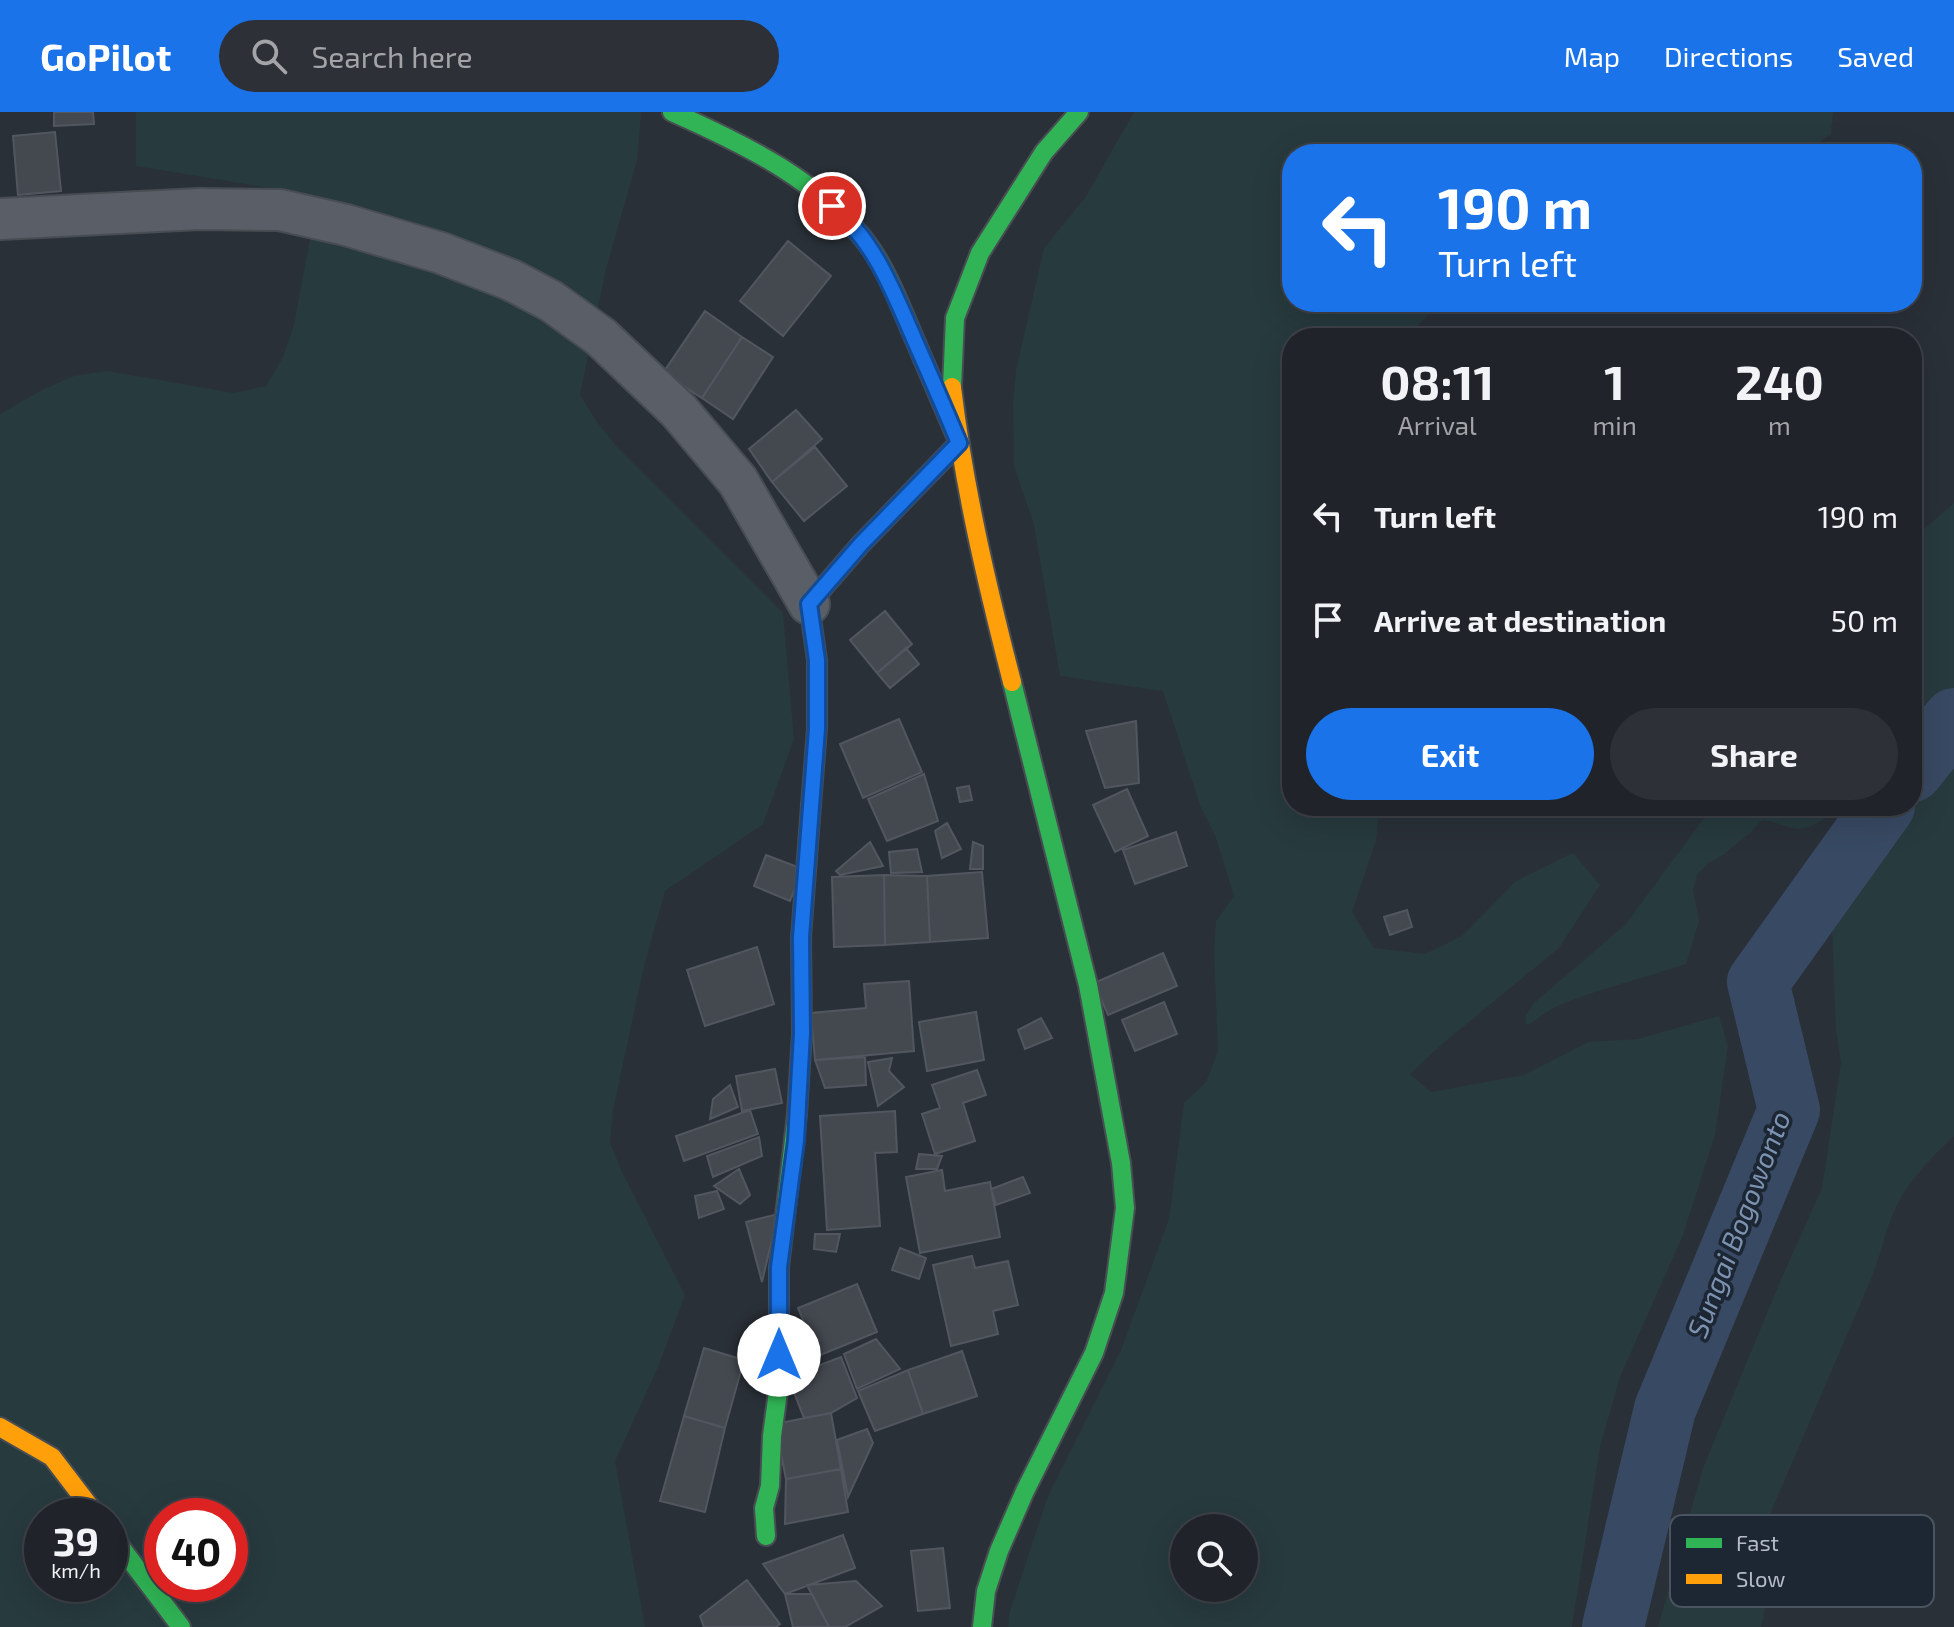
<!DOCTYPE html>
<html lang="en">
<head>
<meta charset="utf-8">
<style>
	:root { --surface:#20242a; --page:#2d3036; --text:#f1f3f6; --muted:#a2a4a8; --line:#3d4147; --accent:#1a73e8 }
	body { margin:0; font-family:"Exo 2",sans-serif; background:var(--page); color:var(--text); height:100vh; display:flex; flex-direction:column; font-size:30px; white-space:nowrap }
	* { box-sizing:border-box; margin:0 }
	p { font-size:26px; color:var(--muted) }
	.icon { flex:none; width:44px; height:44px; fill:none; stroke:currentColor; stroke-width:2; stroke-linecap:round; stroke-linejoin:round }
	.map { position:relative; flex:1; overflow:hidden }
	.panel { position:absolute; left:1282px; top:216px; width:640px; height:488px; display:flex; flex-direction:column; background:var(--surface); border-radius:32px; box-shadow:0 8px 32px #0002,0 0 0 2px var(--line) }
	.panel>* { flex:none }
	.hud { position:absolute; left:1282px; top:32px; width:640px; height:168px; border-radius:32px; box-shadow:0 8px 32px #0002,0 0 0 2px var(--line); background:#1a73e8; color:#fff; overflow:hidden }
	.buttons { position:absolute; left:1170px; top:1402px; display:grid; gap:16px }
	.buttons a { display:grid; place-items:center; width:88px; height:88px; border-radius:50%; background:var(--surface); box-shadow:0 8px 32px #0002,0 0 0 2px var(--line); font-size:40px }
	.speed { position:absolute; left:24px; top:1386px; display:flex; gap:16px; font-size:40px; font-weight:700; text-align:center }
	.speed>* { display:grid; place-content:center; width:104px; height:104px; border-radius:50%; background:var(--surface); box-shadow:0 8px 32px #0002,0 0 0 2px var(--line); line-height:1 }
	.speed small { font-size:20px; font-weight:400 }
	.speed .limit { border:12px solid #d22; background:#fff; color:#111 }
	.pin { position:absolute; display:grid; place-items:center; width:68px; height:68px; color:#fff; margin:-34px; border:4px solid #fff; border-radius:50%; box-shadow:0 2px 8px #0007 }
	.me { position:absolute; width:88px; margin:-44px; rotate:0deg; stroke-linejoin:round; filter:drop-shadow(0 0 6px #0008) }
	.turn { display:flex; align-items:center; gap:28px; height:168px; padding:0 24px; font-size:36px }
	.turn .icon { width:104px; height:104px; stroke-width:2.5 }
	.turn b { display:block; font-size:56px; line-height:68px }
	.eta { display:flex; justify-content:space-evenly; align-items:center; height:136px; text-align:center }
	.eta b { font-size:48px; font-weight:700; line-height:56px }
	.cta { display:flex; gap:16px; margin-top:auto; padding:16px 24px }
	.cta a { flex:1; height:92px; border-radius:48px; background:var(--accent); color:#fff; font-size:32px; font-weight:700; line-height:92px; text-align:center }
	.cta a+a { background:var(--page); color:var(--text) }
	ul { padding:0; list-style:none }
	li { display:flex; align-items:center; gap:24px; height:104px; padding:0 24px }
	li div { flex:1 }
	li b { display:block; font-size:30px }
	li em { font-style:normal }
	header { display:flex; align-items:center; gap:48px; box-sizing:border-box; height:112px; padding:0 40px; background:var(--accent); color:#fff }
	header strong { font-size:38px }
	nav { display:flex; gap:44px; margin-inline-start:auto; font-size:28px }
	.search { width:560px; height:72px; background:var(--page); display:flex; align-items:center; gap:20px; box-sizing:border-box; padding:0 28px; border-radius:44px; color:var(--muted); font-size:30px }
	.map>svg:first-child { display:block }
	.green { fill:#273a3e; fill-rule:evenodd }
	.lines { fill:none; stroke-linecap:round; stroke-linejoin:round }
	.river { stroke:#384963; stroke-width:62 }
	.building { fill:#444950; stroke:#52575f; stroke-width:2 }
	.street-casing { stroke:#484c53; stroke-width:44 }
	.fast-casing { stroke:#484c53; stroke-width:22 }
	.slow-casing { stroke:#484c53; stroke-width:22 }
	.street { stroke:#5a5e66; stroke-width:40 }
	.fast { stroke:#30b455; stroke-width:18 }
	.slow { stroke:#ff9f0a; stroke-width:18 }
	.route-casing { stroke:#114b97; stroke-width:20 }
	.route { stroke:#1a73e8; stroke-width:14 }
	.labels { text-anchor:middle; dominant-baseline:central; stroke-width:7; stroke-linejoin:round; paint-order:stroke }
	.water-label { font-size:28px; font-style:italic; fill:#7c92b1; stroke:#1d2633 }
	.key { fill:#1d2633; stroke:#4a5360; stroke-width:2 }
	.key-label { font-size:22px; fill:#b4bcc9 }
</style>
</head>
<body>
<header>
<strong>GoPilot</strong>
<div class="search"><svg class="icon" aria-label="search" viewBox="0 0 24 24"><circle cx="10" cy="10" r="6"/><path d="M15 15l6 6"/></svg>Search here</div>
<nav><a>Map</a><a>Directions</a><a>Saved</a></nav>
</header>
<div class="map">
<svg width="1954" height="1515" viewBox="0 0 1954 1515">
	<rect width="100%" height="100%" fill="#2a3038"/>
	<path class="green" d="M136,0h505l-4,48 -31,109 -26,126 17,27 20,25 166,166 11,126 -31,85 -98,67 -22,79 -30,141 -3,32 13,31 62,121 -26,70 -44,96 30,166h-645v-1213l42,-24 32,-14 33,-5 127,22 32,-7 17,-29 11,-32 24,-129 -182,-30zM42,1404h68v68h-68zM162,1404h68v68h-68z
		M1134,0h699l-2,22 -31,20h-508v148h149l-36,36h-113v468h88l-4,34 -24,72 22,36 51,6 37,-18 54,-55 57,-28 27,32 -41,63 -117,96 -32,30 21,18 93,-17 64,-33 50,-3 81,-23 9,30 -13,89 -32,100 -63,142 -20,70 -28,180h-564l1,-13 39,-118 73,-146 48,-131 15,-116 22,-21 12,-31 -4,-100 2,-30 18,-25 -19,-61 -15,-30 -37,-114 -103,-15 -26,-151 -20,-59 -1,-64 3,-32 28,-122 41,-50zM1184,1416h60v60h-60z
		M1954,391v187l-42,59v-209z
		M1954,647v377c-24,23 -48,47 -61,78 -9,21 -13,44 -22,65l-101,235 -12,65 7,30 -4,18h-103l45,-159 76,-184 43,-96 19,-125 -5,-33 -4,-101 58,-96z
		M1713,694h125c-12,11 -27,26 -45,22 -12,-2 -19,-7 -31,-8l-12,13 -27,22 -15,8 -11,12 -4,15 6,31 -13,43c-41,14 -84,24 -124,40 -11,4 -22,13 -32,20h-4l-1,-7 9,-14 91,-78z"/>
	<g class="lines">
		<path class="river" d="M1912,659l42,-52
			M1613,1515l52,-218 124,-299 -31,-128 126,-176"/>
	</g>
	<path class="building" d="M54,0h39l1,12 -40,2z
		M55,20l6,59 -43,4 -5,-59z
		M788,129l43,35 -48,60 -43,-35z
		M705,199l37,26 -40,61 -39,-25z
		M742,225l31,20 -40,62 -31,-21z
		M796,298l26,29 -50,43 -23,-33z
		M815,335l32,39 -43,35 -32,-39z
		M885,499l27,33 -35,29 -27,-33z
		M906,536l13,16 -29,24 -13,-15z
		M899,607l23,53 -59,26 -23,-54z
		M1136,609l3,62 -34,5 -19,-57z
		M924,662l14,47 -51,20 -19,-42z
		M969,674l3,14 -12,2 -3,-14z
		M1127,677l21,47 -33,16 -22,-47z
		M947,711l14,26 -19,9 -7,-27z
		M1176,720l11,34 -52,18 -12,-34z
		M870,730l13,24 -43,9 -4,-4z
		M973,730l10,4v23h-13z
		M917,737l5,23 -31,1 -2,-21z
		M766,743l37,14 -13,32 -36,-15z
		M982,760l6,66 -58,4 -3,-66z
		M884,763l43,1 3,66 -45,3z
		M884,763l1,70 -51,2 -2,-70z
		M1407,798l5,17 -22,8 -6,-18z
		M757,835l17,57 -69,22 -18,-56z
		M1163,841l14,33 -69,29 -14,-32z
		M909,869l5,70 -99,9 -4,-47 55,-5 -2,-24z
		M1164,890l13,32 -42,17 -13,-31z
		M976,900l8,48 -57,11 -8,-49z
		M1041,906l11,20 -27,11 -7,-19z
		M865,945l1,28 -41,3 -10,-28z
		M892,946l-3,13 15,16 -26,19 -10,-44z
		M775,957l7,34 -40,8 -6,-35z
		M977,958l9,25 -23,8 12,38 -40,13 -13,-40 18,-6 -8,-23z
		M730,973l8,22 -28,12 3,-20z
		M750,998l8,24 -74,27 -8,-25z
		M895,999l2,41 -22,1 5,73 -53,4 -7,-114z
		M759,1025l3,19 -49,21 -6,-21z
		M919,1042l23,2 -5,13h-21z
		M739,1057l11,26 -10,9 -26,-18z
		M942,1058l3,21 45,-9 10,55 -80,16 -14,-76z
		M1023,1065l7,16 -34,12 -5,-16z
		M717,1079l7,18 -25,9 -4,-22z
		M778,1102l-16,68 -16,-60z
		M815,1122h25l-4,18 -22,-3z
		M900,1136l26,10 -7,21 -27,-9z
		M972,1144l3,12 33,-7 10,44 -25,6 5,23 -47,12 -18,-81z
		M857,1172l20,48 -59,24 -20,-48z
		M876,1227l24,30 -43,20 -13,-35z
		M704,1236l40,12 -19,68 -41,-12z
		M962,1239l15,45 -54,18 -15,-44z
		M841,1245l16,41 -26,15 -27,5 -16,-41z
		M908,1258l15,44 -48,17 -17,-40z
		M831,1301l10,56 -55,10 -11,-55z
		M684,1304l41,12 -20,84 -45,-11z
		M867,1317l6,14 -25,54 -11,-57z
		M841,1357l7,43 -63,12 1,-45z
		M843,1423l12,33 -70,26 -22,-30z
		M943,1436l7,60 -32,3 -7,-60z
		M747,1468l33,44 -4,3h-72l-4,-11z
		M856,1469l26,25 -37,21h-16l-22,-42z
		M785,1482h27l17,33h-36z"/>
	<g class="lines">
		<g class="street-casing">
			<path id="street" d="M0,107l199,-10 81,1 66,15 95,28 70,27 40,21 50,36 78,74 59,70 71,123"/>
		</g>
		<g class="fast-casing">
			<path id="fast" d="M672,0c72,32 152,70 199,137 17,25 28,54 40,82 16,37 32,75 48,112l-98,101 -52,60 8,56v69l-6,76
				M952,275l3,-69 25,-65 64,-101 35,-40
				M110,1421l71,94
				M766,1424l-2,-28 6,-22 2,-50 7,-52v-117l18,-153
				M982,1515l4,-36 13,-40 26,-60 69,-138 20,-60 11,-85 -4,-45 -33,-178 -76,-303"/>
		</g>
		<g class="slow-casing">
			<path id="slow" d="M952,275c12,101 35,198 60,295
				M797,1002l5,-81 -1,-96 10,-132
				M0,1315l52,30 45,59"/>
		</g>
		<use href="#street" class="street"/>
		<use href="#fast" class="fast"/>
		<use href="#slow" class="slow"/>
	</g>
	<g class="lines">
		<g class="route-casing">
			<path id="route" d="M779,1243v-88l17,-126 6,-108 -1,-96 16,-208v-69l-8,-56 52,-60 98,-101c-14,-34 -29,-68 -44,-102 -22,-50 -40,-100 -83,-135"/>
		</g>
		<use href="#route" class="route"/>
	</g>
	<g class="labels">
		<g class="water-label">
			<text transform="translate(1738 1112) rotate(-69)">Sungai Bogowonto</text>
		</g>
	</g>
	<rect x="1670" y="1403" width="264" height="92" rx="12" class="key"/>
	<rect x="1686" y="1426" width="36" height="10" fill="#30b455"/>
	<rect x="1686" y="1462" width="36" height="10" fill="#ff9f0a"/>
	<g class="key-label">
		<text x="1736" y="1439">Fast</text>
		<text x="1736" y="1475">Slow</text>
	</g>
</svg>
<div class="buttons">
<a><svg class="icon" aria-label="search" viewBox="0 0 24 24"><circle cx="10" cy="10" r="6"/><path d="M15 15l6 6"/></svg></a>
</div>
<div class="speed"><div>39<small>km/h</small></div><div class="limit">40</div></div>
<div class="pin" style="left:832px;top:94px;background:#d93025"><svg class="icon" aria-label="arrive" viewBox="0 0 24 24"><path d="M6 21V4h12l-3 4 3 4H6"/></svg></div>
<svg class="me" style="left:779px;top:1243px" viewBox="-20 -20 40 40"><circle r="19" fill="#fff"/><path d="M0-13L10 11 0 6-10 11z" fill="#1a73e8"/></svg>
<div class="hud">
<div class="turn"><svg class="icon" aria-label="left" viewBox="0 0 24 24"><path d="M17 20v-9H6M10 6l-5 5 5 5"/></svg><div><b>190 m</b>Turn left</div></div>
</div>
<section class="panel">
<div class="eta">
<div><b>08:11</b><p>Arrival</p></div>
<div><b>1</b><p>min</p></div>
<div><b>240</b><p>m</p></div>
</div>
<ul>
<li><svg class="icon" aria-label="left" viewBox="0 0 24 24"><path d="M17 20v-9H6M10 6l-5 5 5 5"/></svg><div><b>Turn left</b></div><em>190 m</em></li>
<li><svg class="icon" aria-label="arrive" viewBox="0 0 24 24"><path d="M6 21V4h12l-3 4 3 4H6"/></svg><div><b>Arrive at destination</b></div><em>50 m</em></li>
</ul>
<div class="cta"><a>Exit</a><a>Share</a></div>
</section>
</div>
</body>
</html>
